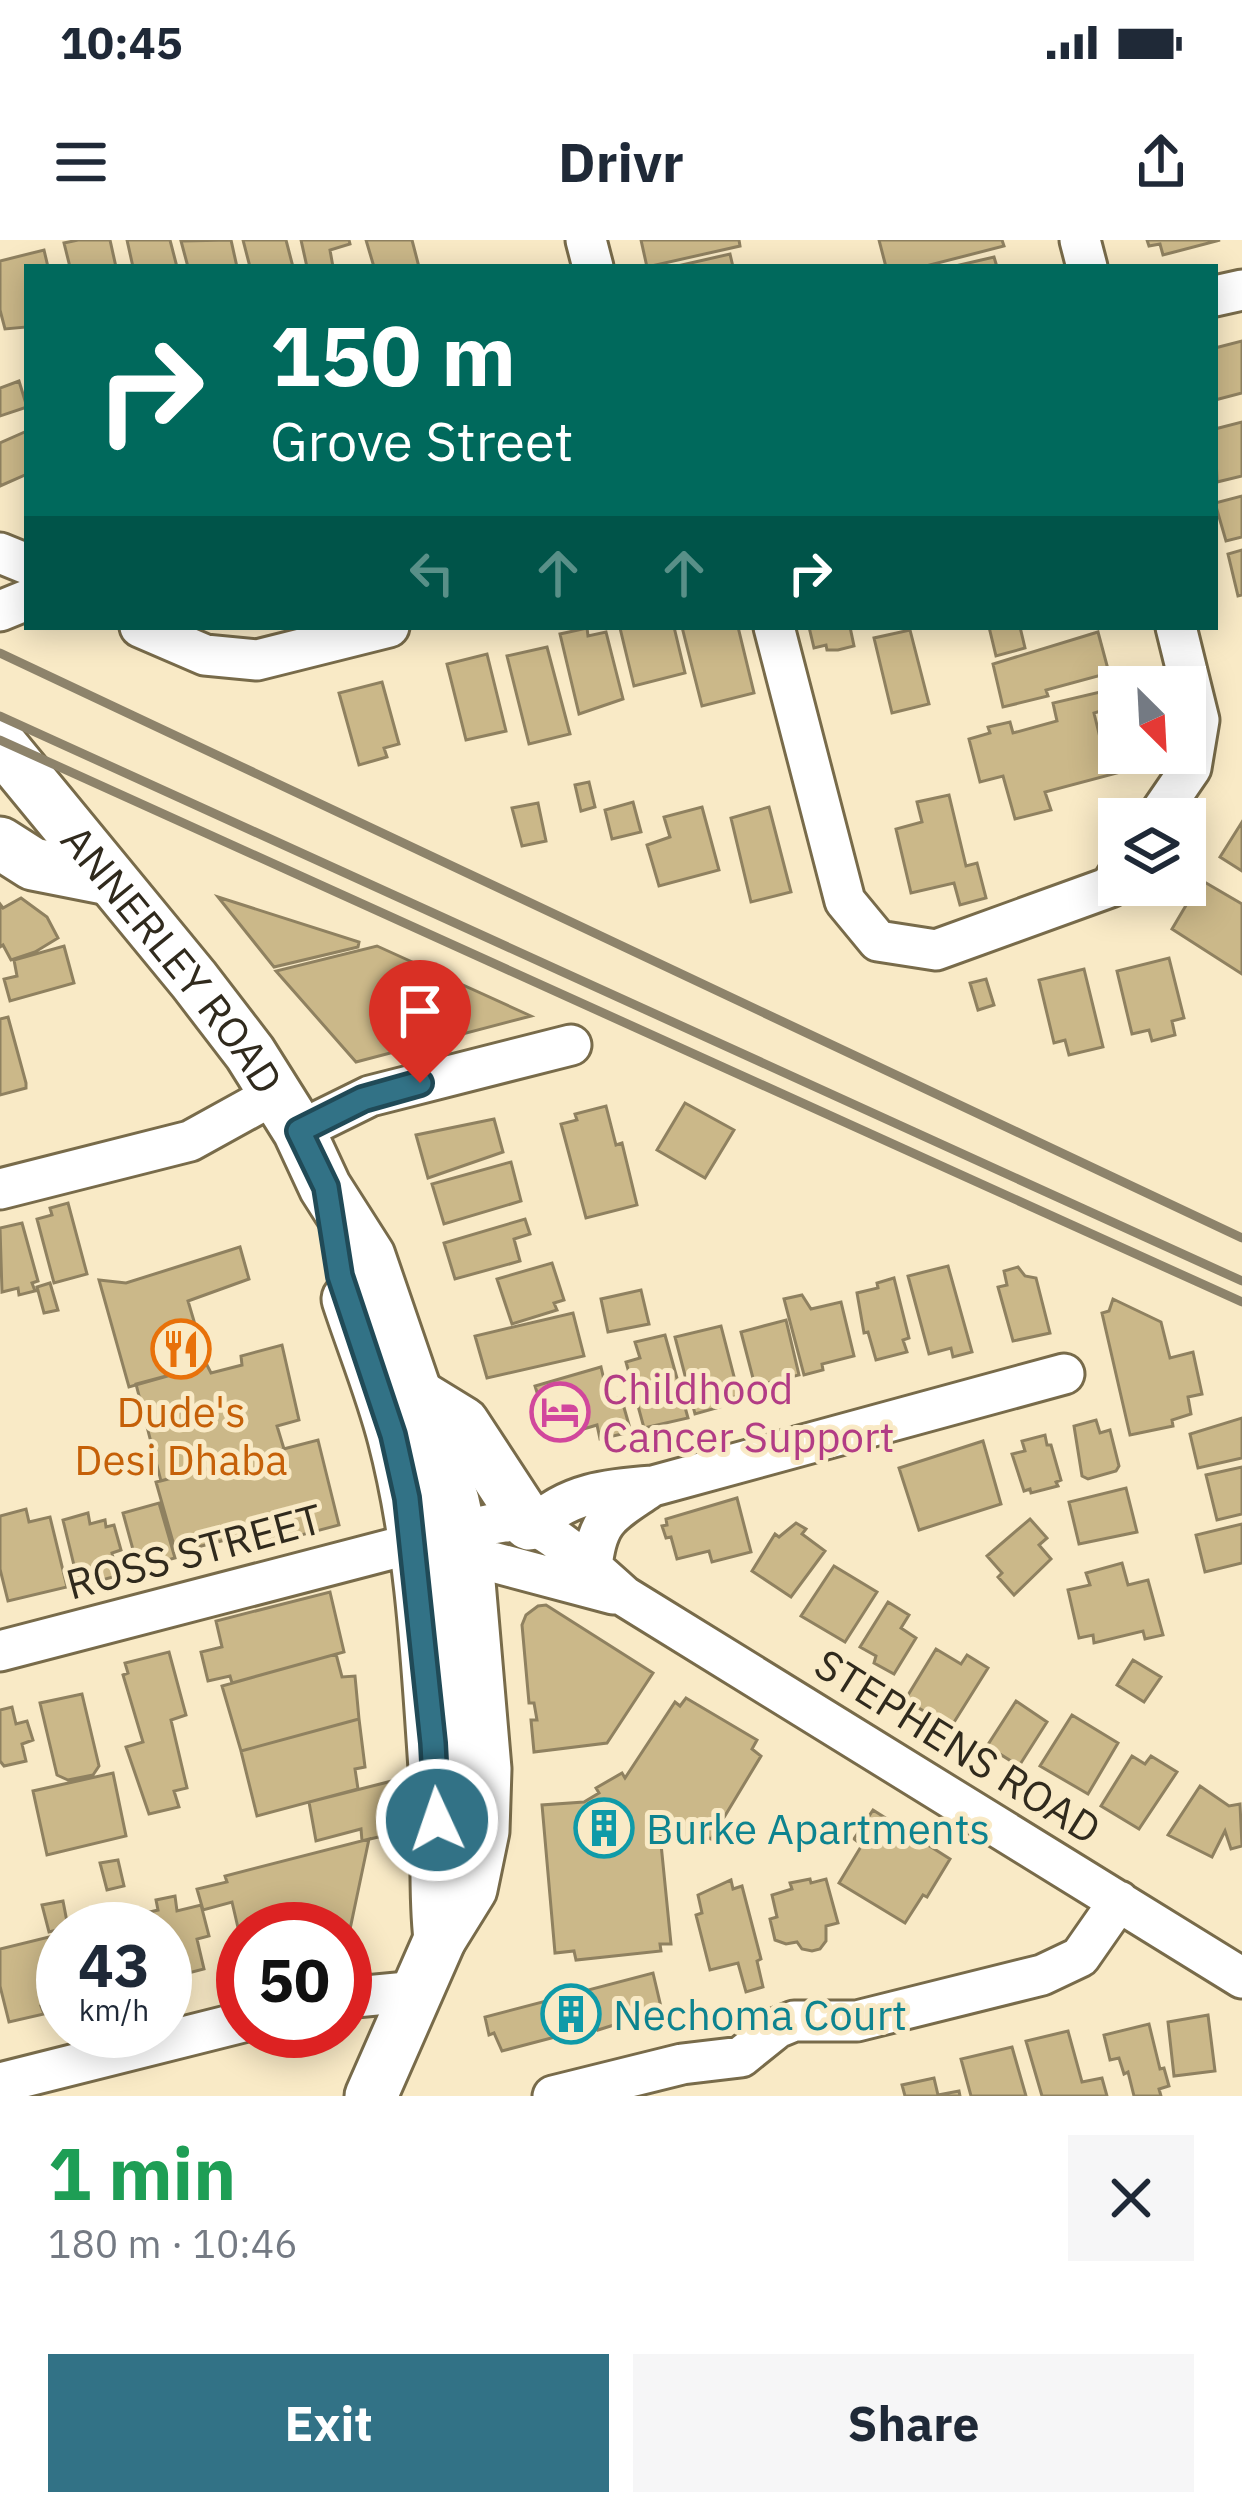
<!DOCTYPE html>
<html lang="en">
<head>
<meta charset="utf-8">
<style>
	:root { --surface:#fff; --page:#f6f6f7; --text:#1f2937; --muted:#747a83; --accent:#327286 }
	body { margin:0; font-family:"IBM Plex Sans",sans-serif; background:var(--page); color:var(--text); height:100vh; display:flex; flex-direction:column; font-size:45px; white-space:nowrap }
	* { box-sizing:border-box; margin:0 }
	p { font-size:39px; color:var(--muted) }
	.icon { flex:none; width:66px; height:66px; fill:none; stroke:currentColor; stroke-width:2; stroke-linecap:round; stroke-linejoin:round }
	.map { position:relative; height:1856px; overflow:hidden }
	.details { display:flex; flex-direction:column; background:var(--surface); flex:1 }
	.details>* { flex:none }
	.hud { position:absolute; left:24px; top:24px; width:1194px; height:366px; border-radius:0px; box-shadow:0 6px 30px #0003; background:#00695c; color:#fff; overflow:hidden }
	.needle { width:78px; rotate:156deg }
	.fabs { position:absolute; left:1098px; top:426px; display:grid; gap:24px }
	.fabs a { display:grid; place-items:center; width:108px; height:108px; border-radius:0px; background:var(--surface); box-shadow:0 6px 30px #0003; font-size:60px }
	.speed { position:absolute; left:36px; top:1662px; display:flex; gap:24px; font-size:60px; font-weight:700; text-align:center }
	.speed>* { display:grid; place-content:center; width:156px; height:156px; border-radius:50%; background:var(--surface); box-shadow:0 6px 30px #0003; line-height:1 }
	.speed small { font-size:30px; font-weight:400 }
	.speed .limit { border:18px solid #d22; background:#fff; color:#111 }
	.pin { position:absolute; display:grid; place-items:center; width:102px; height:102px; color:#fff; margin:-123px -51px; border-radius:50% 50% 50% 0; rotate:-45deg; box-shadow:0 0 12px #0007 }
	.pin .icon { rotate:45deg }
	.me { position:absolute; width:132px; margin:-66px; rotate:357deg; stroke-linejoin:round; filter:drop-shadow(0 0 9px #0008) }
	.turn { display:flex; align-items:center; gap:42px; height:252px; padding:0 48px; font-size:54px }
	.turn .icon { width:156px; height:156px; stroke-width:2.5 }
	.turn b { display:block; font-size:84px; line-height:102px }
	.lanes { display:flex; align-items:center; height:114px; padding:0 48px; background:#0003; justify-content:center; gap:60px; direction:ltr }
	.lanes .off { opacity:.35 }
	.round { display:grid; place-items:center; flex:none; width:126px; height:126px; border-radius:0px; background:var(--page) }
	.overview { display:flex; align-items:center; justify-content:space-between; height:204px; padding:0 48px }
	h1 { font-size:72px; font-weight:700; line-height:90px; color:#1e9e55 }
	.cta { display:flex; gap:24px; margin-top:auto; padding:24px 48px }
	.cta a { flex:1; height:138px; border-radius:0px; background:var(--accent); color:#fff; font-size:48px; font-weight:700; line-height:138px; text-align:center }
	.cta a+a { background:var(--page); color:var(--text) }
	.status { display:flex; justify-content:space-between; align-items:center; height:84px; padding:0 60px; background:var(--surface); direction:ltr }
	.status svg { height:33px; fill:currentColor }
	header { display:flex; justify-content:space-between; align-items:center; height:156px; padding:0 48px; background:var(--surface); font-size:54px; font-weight:700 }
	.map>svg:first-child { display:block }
	.building { fill:#cbb889; stroke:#8f8160; stroke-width:3 }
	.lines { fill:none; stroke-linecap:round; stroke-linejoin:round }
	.minor-casing { stroke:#786b4a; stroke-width:45 }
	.major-casing { stroke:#786b4a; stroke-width:57 }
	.minor { stroke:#fff; stroke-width:39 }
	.major { stroke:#fff; stroke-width:51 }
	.rail { stroke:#8d836b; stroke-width:9 }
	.route-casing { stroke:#204a57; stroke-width:30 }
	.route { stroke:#327286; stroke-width:21 }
	.labels { text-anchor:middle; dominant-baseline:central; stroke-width:10; stroke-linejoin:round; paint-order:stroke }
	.street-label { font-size:42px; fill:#302a1d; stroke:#f9eac6 }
	.hotel-label { font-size:42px; fill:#b23c85; stroke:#f9eac6; text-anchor:start }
	.food-label { font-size:42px; fill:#c56008; stroke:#f9eac6 }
	.culture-label { font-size:42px; fill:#0d838f; stroke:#f9eac6; text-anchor:start }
</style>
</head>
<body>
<div class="status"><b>10:45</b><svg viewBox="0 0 49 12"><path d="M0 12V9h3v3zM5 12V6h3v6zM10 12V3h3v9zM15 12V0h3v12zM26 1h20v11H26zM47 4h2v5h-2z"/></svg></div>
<header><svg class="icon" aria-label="menu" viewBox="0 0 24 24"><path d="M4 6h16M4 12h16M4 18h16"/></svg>Drivr<svg class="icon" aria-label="share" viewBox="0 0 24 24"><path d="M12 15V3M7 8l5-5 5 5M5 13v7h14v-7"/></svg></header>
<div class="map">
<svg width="1242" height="1856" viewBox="0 0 1242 1856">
	<rect width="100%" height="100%" fill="#f9eac6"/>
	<path class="building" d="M78,0h32l6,27h-46l-6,-24z
		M127,0h43l7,27h-44z
		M231,0l6,27h-49l-7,-26z
		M243,0h43l7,27h-43z
		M301,0h48l1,4 -20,6 3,17h-26z
		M366,0h46l7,27h-45z
		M641,0h98l1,6 -93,21z
		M879,0h123l2,6 -82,21h-36z
		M1147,0h73l-57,15 -3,-11 -11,2z
		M44,10l4,17h-21v60l-22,2 -5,-19v-49z
		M730,14l3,13h-60z
		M994,17l3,10h-46z
		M1242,101v52l-27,7v-52z
		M19,141l8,26 -27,9v-28z
		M1242,182v54l-25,6 -2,-53z
		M27,191v43l-27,12v-43z
		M1242,256v41l-16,4 -11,-38z
		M1242,310v45l-4,1 -10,-42z
		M674,387l11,46 -51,13 -14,-58z
		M682,387h56l16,66 -52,13z
		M809,387h41l4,19 -16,4h-11l-1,-5 -12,3z
		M989,387h31l5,21 -29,8z
		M587,388l1,8 18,-4 17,67 -44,15 -19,-80z
		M910,390l19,74 -37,9 -18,-75z
		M1098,392l11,41 -63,17 2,6 -45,11 -10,-43z
		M547,407l23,87 -41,10 -22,-88z
		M487,414l19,77 -40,9 -19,-76z
		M382,442l17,62 -15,4 3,9 -28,8 -20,-72z
		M1113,449l5,17 -24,7 11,45 8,-2 4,17 -72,19 6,18 -36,9 -12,-43 -23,6 -11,-43 21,-6 -2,-6 22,-5 3,11 44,-12 -4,-18z
		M589,542l6,25 -14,4 -6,-26z
		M949,555l17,71 11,-3 9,35 -26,7 -6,-22 -43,10 -15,-64 26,-7 -5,-20z
		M633,562l8,30 -29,7 -7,-29z
		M538,563l8,38 -24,5 -10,-38z
		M702,567l17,63 -60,16 -12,-41 23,-8 -6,-20z
		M769,567l22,85 -40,10 -20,-84z
		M1242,582v49l-22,-14z
		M1201,640l41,24v70l-70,-45z
		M218,657l141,45 -1,5 -84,20z
		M21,658l26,19 11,21 -23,14 -24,8 -8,-15 -3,2v-43l3,4z
		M64,706l10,37 -64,18 -6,-22 13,-3 -3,-16z
		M377,706l154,70 -175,46 -80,-91z
		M1169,718l15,60 -12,3 3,14 -23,6 -3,-11 -17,4 -15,-63z
		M1084,729l19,78 -34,8 -4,-15 -11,3 -15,-63z
		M986,739l8,26 -16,5 -8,-27z
		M8,777l18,66v5l-26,7v-76z
		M685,863l49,27 -29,48 -48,-28z
		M606,866l10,39 6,-2 15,62 -51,13 -25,-94 16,-4 -2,-6z
		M494,879l9,33 -75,26 -12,-43z
		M511,922l10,39 -77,23 -12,-40z
		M68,963l19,71 -33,9 -17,-64 15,-4 -2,-7z
		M525,979l5,15 -16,5 6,22 -65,18 -11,-36z
		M22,983l16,58 -6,2 3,8 -16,4 -1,-7 -16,4 -2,-64z
		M240,1007l9,32 -61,22 19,64 -78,22 -30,-107 27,3z
		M552,1023l12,37 -10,3 3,7 -45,14 -15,-45z
		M948,1026l24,86 -19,5 -2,-9 -22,6 -21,-78z
		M1018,1027l7,9 11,2 14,55 -37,8 -15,-54 9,-2 -3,-14z
		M894,1038l15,60 -6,2 4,12 -31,8 -8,-28 -4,1 -7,-40 21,-5 -1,-5z
		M50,1043l8,27 -14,3 -7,-26z
		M641,1050l8,34 -41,8 -7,-33z
		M802,1055l9,14 30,-7 13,54 -32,8 1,6 -19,5 -20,-76z
		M1113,1059l48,23 9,36 23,-6 9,42 -14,3 3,17 -19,6 1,6 -43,9 -28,-122 7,-2z
		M573,1073l11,43 -97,22 -12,-42z
		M786,1080l13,55 -44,11 -14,-54z
		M721,1086l18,70 -20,5 1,6 -25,7 -20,-77z
		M665,1095l23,83 -44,10 -18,-66 14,-4 -5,-16z
		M282,1105l17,75 -22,6 7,23 -123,32 -25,-97 71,-19 4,8 31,-8 -1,-9z
		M601,1127l8,34 12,-4 10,35 -31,7 -3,-14 -47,14 -6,-19 -7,2 -5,-15 9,-2 -6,-19z
		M1242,1178v40l-44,10 -8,-34z
		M1096,1180l4,13 10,-3 9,36 -3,5 -28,8 -6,-3 -8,-50z
		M1045,1195l2,10h4l10,35 -5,2 2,4 -27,7 -1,-4 -6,2 -12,-37 13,-3 -3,-10z
		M318,1200l21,85 -68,18 -3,-14 -74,19 -1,-4 -18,5 -19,-67z
		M983,1201l18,63 -82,26 -20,-62z
		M1242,1227v47l-25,6 -11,-45z
		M1126,1248l11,44 -58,12 -10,-42z
		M737,1258l14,54 -39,10 -3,-11 -32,8 -6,-22 -5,1 -4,-12 5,-1 -1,-6z
		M159,1263l16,55 -37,10 -15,-55z
		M26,1269l3,13 21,-5 17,70 -59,14 -8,-32v-53z
		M88,1273l2,11 15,-4 1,7 8,-2 7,25 -9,3 5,23 -38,10 -16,-66z
		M1030,1279l17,19 -8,7 12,14 -37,36 -16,-18 4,-4 -15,-17z
		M796,1283l10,6 -4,5 23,17 -34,46 -39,-26 23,-37 4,3z
		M1242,1284v39l-37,9 -9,-37z
		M1122,1323l6,22 20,-5 15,55 -18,4 -2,-8 -49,12 -1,-8 -14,3 -11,-48 22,-5 -4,-12z
		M834,1326l43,26 -32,50 -44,-26z
		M330,1352l14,60 -112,31 -2,-7 -22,5 -7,-29 21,-5 -6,-26z
		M888,1362l21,13 -8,13 15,10 -22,36 -20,-11 2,-7 -16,-9z
		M546,1365l107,68 -46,70 -73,9 -3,-32h6l-3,-17h-5l-7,-78 4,-10 12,-9z
		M936,1409l25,15 6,-9 21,13 -37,59 -46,-27z
		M169,1412l17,63 -15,5 16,68 -13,3 5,16 -30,7 -23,-67 17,-5 -20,-67 5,-2 -3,-10z
		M336,1414l6,23 13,-1 4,43 -118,32 -19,-65z
		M1133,1420l28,17 -17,25 -27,-17z
		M82,1454l17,72 -6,9 -25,5 -11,-5 -17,-72z
		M686,1458l71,42 -5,9 9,7 -50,83 -17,-9 -7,10 -22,-14 -5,8 11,110h-11l1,7 -85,9 -2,-9 -19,2 -13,-148 42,-3 15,-9 -3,-5 26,-15 3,5 50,-76 5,4z
		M1016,1461l31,21 -28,44 -32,-20z
		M12,1467l4,17 11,-3 6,19 -11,4 4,17 -22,5 -4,-5v-51z
		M1072,1475l46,28 -30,51 -48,-28z
		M359,1479l6,48 -10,2 3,20 -101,27 -16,-65z
		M1132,1516l13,8 6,-8 26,16 -38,57 -38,-23z
		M113,1533l13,63 -79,19 -14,-64z
		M392,1541l3,52 -33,8 -1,-12 -45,12 -7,-39z
		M1200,1546l29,20 11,-2 2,42 -11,3 -6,-18 -13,26 -44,-22z
		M873,1570l77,49 -23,38 -4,-2 -18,28 -66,-40 23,-38 -8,-6z
		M369,1599l-20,95 -4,1v-6h-102v20l-11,-47 -29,8 -6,-21 30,-7 -2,-6z
		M118,1620l6,26 -17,4 -7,-27z
		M810,1639l1,4 15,-4 12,44 -12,3v15l-6,8 -8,2 -10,-2 -5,-7 -11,2 -11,-4 -5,-21 7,-2 -5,-22 20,-6 -2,-6z
		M731,1640l2,9 9,-3 19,73 -4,2 6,26 -17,5 -8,-29 -28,7 -14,-55 6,-2 -4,-18z
		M175,1656l2,15 24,-6 8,31 -12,3 7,30 -39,10v-50h-20l-4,-15 17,-4 -2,-10z
		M63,1661l5,26 -19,5 -7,-27z
		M53,1696l10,39v26l-22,5 3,8 -35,8 -9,-36v-37z
		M653,1733l8,34 -3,4 -60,19 -1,-4 -95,25 -8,-18 -5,2 -4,-18z
		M1208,1775l7,56 -41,5 -6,-54z
		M1149,1784l11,45 4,-1 5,18 -10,3 2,7h-27l-6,-24 -4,2 -5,-16 -9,2 -6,-25z
		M1068,1791l14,51 20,-4 5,18h-65l-16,-55z
		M1012,1807l14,49h-55l-10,-37z
		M934,1838l4,17 21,-4 1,5h-55l-3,-11z"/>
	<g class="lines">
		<g class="minor-casing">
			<path id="minor" d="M586,0l7,27
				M1080,0l7,27
				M1215,56l27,-6
				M0,313l27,11
				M0,371l27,-11
				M140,387l65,28 52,5 132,-33
				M774,387l71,274 33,40 58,9 174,-63 9,-14
				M1156,579l35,-51 8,-48 -23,-93
				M299,891l71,-35 201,-51
				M0,949l190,-48 87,-48
				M534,1286c33,-33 75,-37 119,-40l411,-112
				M444,1309l169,45
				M592,1327c5,-48 18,-52 56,-78
				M0,1411l461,-120c21,-4 48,-14 69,-7 26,10 72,52 94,72l618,382
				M345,1758l73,-7
				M0,1843l243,-61
				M553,1856l129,-32 59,-7 36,-29 17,-7h63l185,-46 38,-18 39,-56"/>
		</g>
		<g class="major-casing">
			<g id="major">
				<path id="s1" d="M0,504l194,236 56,73 49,78 26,56 44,69 84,245 15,69 17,199 -2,62 -12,58 -31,50 -69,157"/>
				<path d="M0,603l33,21 76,15"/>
				<path d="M348,1059c15,46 34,92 46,139 29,111 34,231 42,345 3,53 -2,104 4,156"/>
				<path d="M419,1156l44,27 66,101"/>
			</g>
		</g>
		<use href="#minor" class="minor"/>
		<use href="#major" class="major"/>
		<path class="rail" d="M0,413l1242,585
			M0,476l1242,565
			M0,500l1242,562"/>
	</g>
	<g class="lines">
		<g class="route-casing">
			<path id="route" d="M420,843l-57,16 -64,32 27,56 14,89 53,159 14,63 26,245 4,77"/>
		</g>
		<use href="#route" class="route"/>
	</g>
	<defs>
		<g id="restaurant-ring" transform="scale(3)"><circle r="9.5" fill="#f9eac6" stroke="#e8710a" stroke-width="1.5"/><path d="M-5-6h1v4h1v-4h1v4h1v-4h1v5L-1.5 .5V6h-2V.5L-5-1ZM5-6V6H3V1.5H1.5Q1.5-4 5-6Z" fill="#e8710a"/></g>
		<g id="hotel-ring" transform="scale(3)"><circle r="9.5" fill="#f9eac6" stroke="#d1479c" stroke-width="1.5"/><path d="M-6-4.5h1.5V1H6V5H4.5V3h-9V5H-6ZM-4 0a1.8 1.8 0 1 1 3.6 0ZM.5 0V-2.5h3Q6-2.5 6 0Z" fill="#d1479c"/></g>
		<g id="building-ring" transform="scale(3)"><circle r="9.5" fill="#f9eac6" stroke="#0f9aa8" stroke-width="1.5"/><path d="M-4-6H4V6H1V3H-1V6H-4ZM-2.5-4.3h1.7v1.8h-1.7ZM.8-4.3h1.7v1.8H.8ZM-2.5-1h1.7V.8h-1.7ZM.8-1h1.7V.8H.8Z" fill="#0f9aa8"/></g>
	</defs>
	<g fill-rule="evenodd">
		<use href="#restaurant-ring" x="181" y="1109"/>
		<use href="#hotel-ring" x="560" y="1172"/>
		<use href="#building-ring" x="604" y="1588"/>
		<use href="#building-ring" x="571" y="1774"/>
	</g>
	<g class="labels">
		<g class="street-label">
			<text stroke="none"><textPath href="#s1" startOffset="276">ANNERLEY ROAD</textPath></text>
			<text transform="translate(194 1311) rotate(-15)">ROSS STREET</text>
			<text transform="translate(958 1506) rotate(32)">STEPHENS ROAD</text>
		</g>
		<g class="hotel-label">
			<text x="602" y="1148">Childhood<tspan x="602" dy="48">Cancer Support</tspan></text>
		</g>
		<g class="food-label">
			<text x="181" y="1171">Dude's<tspan x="181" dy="48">Desi Dhaba</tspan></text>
		</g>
		<g class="culture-label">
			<text x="646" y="1588">Burke Apartments</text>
			<text x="613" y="1774">Nechoma Court</text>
		</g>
	</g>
</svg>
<div class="fabs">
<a><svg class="needle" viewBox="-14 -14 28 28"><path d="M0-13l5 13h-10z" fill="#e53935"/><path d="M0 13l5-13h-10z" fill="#747a83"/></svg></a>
<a><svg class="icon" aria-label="layers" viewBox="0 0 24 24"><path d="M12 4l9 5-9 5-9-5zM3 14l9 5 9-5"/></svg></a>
</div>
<div class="speed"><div>43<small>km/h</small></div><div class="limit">50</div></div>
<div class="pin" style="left:420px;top:843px;background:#d93025"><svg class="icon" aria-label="arrive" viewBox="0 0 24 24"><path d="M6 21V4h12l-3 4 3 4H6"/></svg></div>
<svg class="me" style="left:437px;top:1580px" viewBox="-20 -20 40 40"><circle r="17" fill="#327286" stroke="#fff" stroke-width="3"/><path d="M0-11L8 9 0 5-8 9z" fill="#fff"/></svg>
<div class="hud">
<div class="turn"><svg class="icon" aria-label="right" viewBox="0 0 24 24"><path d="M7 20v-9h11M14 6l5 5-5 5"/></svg><div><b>150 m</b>Grove Street</div></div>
<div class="lanes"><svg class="icon off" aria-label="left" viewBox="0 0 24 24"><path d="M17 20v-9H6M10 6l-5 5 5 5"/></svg><svg class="icon off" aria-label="ahead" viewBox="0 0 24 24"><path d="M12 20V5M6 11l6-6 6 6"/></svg><svg class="icon off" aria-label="ahead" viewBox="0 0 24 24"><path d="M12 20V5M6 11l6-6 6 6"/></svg><svg class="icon" aria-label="right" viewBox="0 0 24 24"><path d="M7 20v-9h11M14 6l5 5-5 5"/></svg></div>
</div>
</div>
<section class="details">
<div class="overview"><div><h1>1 min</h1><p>180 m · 10:46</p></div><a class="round"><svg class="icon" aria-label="close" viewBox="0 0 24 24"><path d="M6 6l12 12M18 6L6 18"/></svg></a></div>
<div class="cta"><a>Exit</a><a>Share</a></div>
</section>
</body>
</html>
